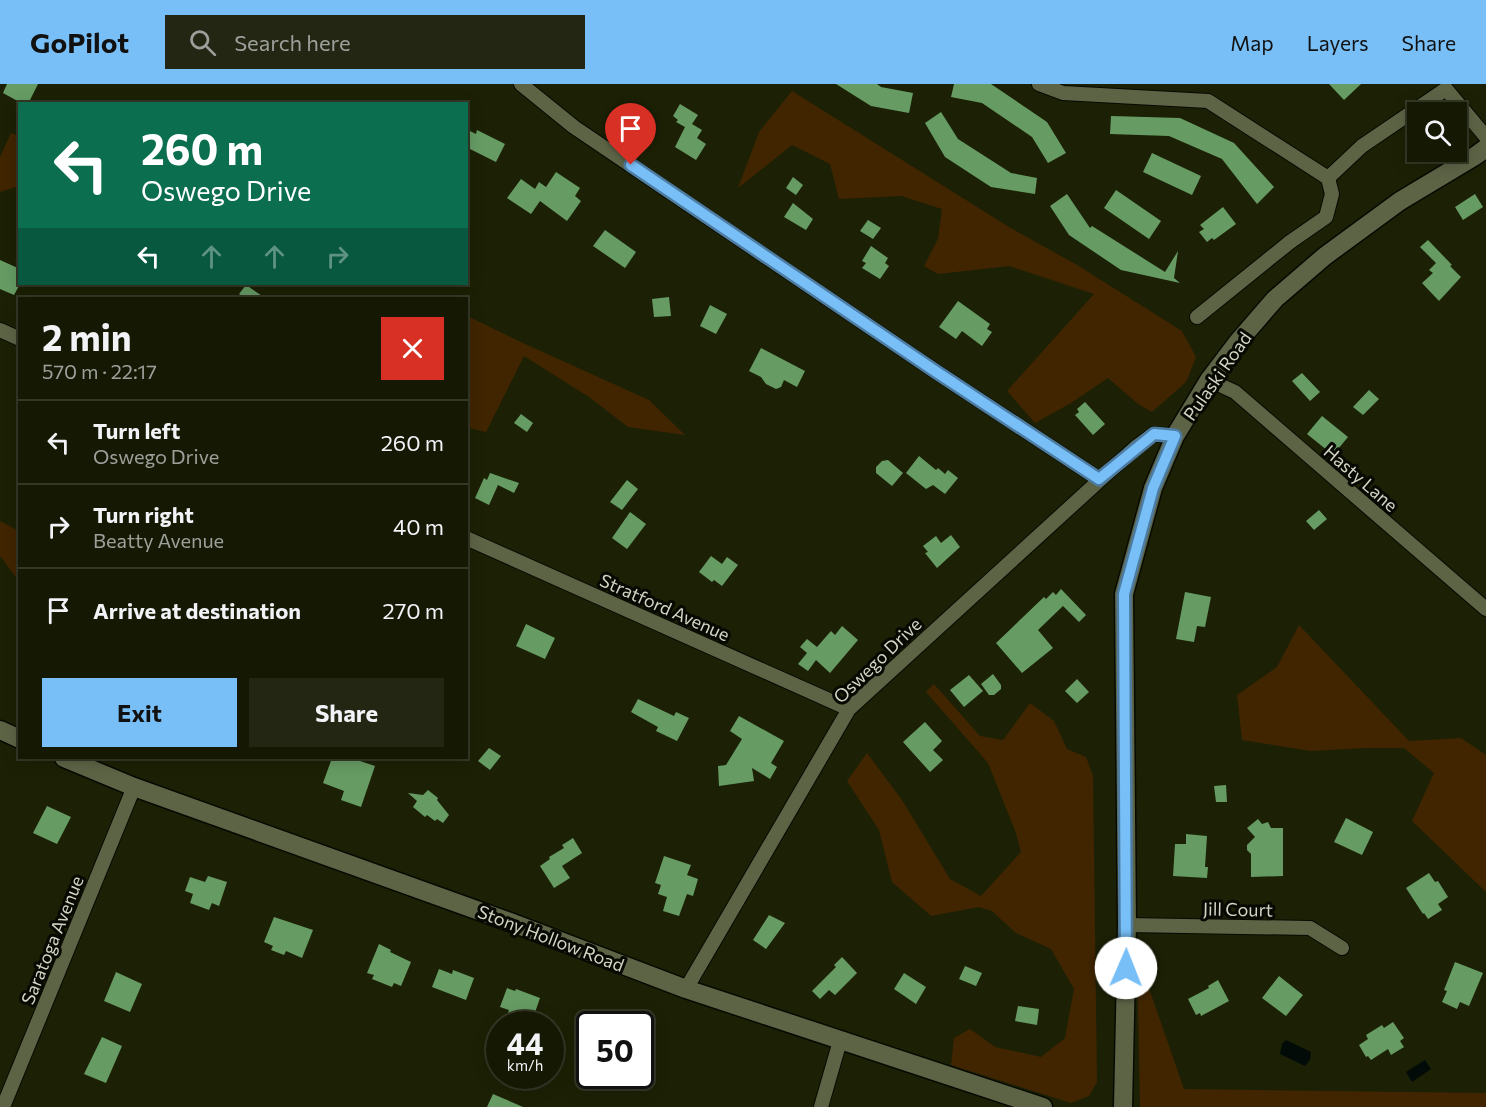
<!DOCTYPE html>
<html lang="en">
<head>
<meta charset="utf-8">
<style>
	:root { --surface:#151904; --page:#222613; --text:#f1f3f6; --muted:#9da09a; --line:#343826; --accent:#78bff7 }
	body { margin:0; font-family:Commissioner,sans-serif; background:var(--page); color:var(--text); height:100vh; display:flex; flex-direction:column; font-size:22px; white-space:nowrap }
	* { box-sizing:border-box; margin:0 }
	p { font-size:20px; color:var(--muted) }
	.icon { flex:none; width:33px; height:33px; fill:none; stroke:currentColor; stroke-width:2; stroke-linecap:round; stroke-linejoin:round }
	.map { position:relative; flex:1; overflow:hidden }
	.panel { position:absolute; left:18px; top:213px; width:450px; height:462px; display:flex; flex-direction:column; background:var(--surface); border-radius:0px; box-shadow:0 3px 15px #0003,0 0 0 2px var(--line) }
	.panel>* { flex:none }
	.hud { position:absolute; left:18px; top:18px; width:450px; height:183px; border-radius:0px; box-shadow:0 3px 15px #0003,0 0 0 2px var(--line); background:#0b6e4f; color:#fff; overflow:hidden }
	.buttons { position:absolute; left:1407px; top:18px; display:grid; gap:12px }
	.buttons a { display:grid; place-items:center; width:60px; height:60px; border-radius:0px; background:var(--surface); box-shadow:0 3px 15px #0003,0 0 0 2px var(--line); font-size:30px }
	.speed { position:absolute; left:486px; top:927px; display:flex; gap:12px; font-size:30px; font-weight:700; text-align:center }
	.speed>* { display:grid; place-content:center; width:78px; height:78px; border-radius:50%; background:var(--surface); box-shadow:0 3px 15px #0003,0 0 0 2px var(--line); line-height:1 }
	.speed small { font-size:15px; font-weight:400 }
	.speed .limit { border:3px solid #111; border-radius:9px; background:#fff; color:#111 }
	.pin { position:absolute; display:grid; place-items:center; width:51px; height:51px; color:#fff; margin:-62px -26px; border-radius:50% 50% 50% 0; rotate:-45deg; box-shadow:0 0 6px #0007 }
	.pin .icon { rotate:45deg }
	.me { position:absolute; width:66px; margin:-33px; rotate:1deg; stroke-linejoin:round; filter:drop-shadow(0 0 4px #0008) }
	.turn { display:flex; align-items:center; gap:21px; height:126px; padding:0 24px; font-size:27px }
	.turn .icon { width:78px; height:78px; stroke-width:2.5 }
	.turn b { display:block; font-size:42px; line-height:51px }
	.lanes { display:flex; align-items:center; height:57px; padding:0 24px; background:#0003; justify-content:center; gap:30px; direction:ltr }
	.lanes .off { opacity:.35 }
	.round { display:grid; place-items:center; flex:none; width:63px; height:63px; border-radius:0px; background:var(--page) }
	.headline { display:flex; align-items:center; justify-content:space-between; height:102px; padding:0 24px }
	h1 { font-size:36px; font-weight:700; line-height:45px }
	.action { display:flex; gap:12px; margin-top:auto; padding:12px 24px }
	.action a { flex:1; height:69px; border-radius:0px; background:var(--accent); color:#111; font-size:24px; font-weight:700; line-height:69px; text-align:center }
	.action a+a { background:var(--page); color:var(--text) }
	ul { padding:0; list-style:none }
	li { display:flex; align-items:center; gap:18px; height:84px; padding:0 24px; border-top:2px solid var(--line) }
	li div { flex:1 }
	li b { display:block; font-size:22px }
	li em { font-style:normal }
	header { display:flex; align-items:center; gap:36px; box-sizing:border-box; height:84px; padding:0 30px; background:var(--accent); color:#111 }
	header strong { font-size:28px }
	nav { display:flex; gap:33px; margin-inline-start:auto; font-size:21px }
	.search { width:420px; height:54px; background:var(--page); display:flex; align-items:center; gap:15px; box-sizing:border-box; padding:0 21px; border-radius:0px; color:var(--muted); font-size:22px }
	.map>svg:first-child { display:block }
	.green { fill:#412500 }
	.water { fill:#020b07 }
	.building { fill:#669c64 }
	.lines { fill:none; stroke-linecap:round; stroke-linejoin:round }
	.street-casing { stroke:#070a00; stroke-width:16 }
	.secondary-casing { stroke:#070a00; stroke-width:21 }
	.street { stroke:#5d6446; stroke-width:14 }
	.secondary { stroke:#5d6446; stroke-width:18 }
	.route-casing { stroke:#4e7ca1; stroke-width:15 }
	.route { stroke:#78bff7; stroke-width:10 }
	.labels { text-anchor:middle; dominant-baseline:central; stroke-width:6; stroke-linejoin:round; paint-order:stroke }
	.street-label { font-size:18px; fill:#d1d5c4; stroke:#070902 }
</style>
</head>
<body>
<header>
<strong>GoPilot</strong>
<div class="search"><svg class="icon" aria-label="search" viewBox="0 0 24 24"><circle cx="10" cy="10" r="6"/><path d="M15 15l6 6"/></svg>Search here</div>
<nav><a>Map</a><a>Layers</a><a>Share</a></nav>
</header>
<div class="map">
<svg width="1486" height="1023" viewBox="0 0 1486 1023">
	<rect width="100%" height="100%" fill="#1c2105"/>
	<path class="green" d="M792,7l217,136 68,38 105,66 14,26 -10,25 -34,30 -14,-8 -30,-26 -37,25 -36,20 -28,-32 87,-97 -85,-28 -71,8 -14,-8 14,-27 4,-30 -41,-13 -62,3 -9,-35 -38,-19 -54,43 21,-56z
		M11,49l8,3v50l-19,6v-35z
		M467,232l56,27 126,57 36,35 -57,-8 -39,-30 -65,-41 -38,76 -17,-4 -3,-4z
		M0,437l19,10v50l-19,-25z
		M1299,541l110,116 52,-3 25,17v137l-74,-71 22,-48 -30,-25h-39l-54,3 -69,-11 -5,-45 40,-28z
		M934,600l46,52 23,4 27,-37 24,18 13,28 19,8 7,19 4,306 -8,14 -18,7 -120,-38 3,-27 16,-9 25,18 46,10 24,-19 9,-49 -23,-40 -35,-16 -24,-22 -13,-4 -48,9 -39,-34 -13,-52 -32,-49 20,-28 35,47 48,79 31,17 40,-44 -5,-19 -28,-70 -62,-71z
		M1137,870l47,135 302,4v14h-346z"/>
	<path class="water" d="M1286,956l25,12 -1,8 -5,6 -25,-12 2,-10z
		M1425,976l6,9 -19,13 -6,-10z"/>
	<path class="building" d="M7,0h31l-10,20h-5l-20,-11z
		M836,0h41l4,3 32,6 -4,20 -38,-7z
		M954,0h37l56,38 19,31 -18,10 -16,-26 -50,-34 -31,-6z
		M1329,0h32l-17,16z
		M680,20l18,11 -6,9 10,6 -5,8 9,6 -10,16 -21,-13 10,-20 -9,-5 2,-2 -5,-4z
		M941,28l17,27 53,34 26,5 -2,16 -44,-7 -46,-30 -20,-34z
		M1111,32l69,2 54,25 40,44 -17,17 -35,-45 -53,-23 -59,-2z
		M466,45l10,5 1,-4 28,14 -9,18 -30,-15z
		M1152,69l49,23 -9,19 -49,-23z
		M556,88l24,16 -5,8 6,5 -14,20 -27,-20 -9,13 -24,-16 14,-19 14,10 4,-7 7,5z
		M793,93l10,8 -7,10 -10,-7z
		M1116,106l45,31 -12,18 -45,-31z
		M1067,110l23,34 2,-2 73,46 13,-21 -4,27 6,5 -59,-13 -52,-35 -19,-29z
		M1475,110l8,13 -20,13 -8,-13z
		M793,119l20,16 -7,11 -22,-13z
		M1223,123l13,17 -22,16 -2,-2 -5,4 -8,-10 5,-3 -4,-4z
		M868,136l13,8 -8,11 -13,-8z
		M605,146l31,22 -11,16 -32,-22z
		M1428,156l24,25 -2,1 11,11 -22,24 -17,-18 11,-10 -4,-3 7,-7 -16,-16z
		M871,162l17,12 -3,5 4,3 -9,13 -18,-11 4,-5 -4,-2z
		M0,176l20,9v15l-6,11 -14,-6z
		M246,201l19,13h-20l-6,-4z
		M669,213l2,19 -17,1 -2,-18z
		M958,217l32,23 -3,5 5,3 -10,14 -20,-15 -6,8 -17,-12z
		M710,221l17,9 -11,20 -16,-8z
		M761,264l44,23 -8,16 -13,-7 -3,7 -5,2 -10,-5 -5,-7 -12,-6z
		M1302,289l18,19 -10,9 -18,-20z
		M1369,306l10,9 -16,16 -10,-8z
		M1085,318l20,22 -12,11 -18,-20 4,-3 -2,-3z
		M521,330l12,9 -6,9 -13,-9z
		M1322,332l26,21 -15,18 -26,-21z
		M919,372l17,14 2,-2 7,6 3,-4 10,8 -13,16 -12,-9 -7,4 -20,-16z
		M888,376l15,13 -11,13 -16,-13v-6l6,-6z
		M490,389l29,10 -5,10 -16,-8 -9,20 -14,-7 9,-20 3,2z
		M627,396l11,9 -16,21 -12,-8z
		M1319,426l8,9 -13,11 -8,-9z
		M630,428l16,12 -19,25 -15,-11z
		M951,451l9,12 -23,21 -12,-15 3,-1 -5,-6 13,-10 5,7z
		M711,472l11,8 5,-7 11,8 -16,21 -8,-6 -2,2 -13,-10z
		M1061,505l25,26 -7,7 -16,-16 -25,24 15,18 -31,25 -26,-30 48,-46 2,2 7,-7 3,3z
		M1185,508l26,5 -6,30 -8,-1 -3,16 -18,-3z
		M526,540l29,14 -10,21 -29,-13z
		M842,542l16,14 -28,33 -14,-13 -8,11 -10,-7 9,-11 -7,-6 7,-8 10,8 14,-16 4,4z
		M993,590l8,11v4l-7,6h-5l-8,-11z
		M969,591l14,16 -19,16 -14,-17z
		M1077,595l12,13 -12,11 -12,-12z
		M638,615l36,17 2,-4 13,6 -12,23 -21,-10 2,-4 -27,-15z
		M739,632l45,25 -13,22 6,4 -7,12 -18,-11 2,13 -35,5 -1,-20 8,-1 16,-26 -12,-8z
		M925,638l17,19 -9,9 10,10 -13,12 -27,-30z
		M489,664l12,8 -11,14 -12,-9z
		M332,674h19l24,8 -14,41 -20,-7 3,-9 -21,-8z
		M1226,701l1,17h-11l-2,-16z
		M428,706l10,8 -1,2 12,15 -6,8 -6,-4 -2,2 -8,-6 -2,2 -12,-10 4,-6 -9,-8 15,2z
		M47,722l24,11 -14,27 -24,-11z
		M1346,734l27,14 -11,23 -28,-13z
		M1258,735l4,5 6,-2 3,6h12v48l-32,1v-23l-4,-4v-5l8,-8 -8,-9z
		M1186,750l21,2 -2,31h3l-1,11 -34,-2 2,-32h11z
		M573,754l9,15 -20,13 8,12 -16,10 -14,-22 10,-7 -1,-2 15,-9 -2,-3z
		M664,772l27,9 -4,10 11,4 -5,17 -6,-2 -8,22 -16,-5 4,-14 -9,-3 3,-9 -6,-2z
		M1429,789l6,9 3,-1 10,16 -10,7 4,6 -14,9 -4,-6 -1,1 -17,-26z
		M208,792l19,6 -8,24 -7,-3 -3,7 -19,-7 3,-9 -8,-3 5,-14 15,5z
		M769,831l16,8 -19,26 -13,-9z
		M274,833l39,13 -11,28 -16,-7 -2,4 -13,-5 2,-4 -9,-4z
		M379,860l12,6 -1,2 21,10 -10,24 -7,-3 -2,4 -20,-8 2,-4 -7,-2z
		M842,873l15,16 -22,22 -6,-5 -9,9 -8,-8 24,-24 -2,-2z
		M1455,878l28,11 -14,33 -9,-4 -3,7 -15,-7 5,-11 -3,-1z
		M965,882l17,7 -6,13 -17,-7z
		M439,885l13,5 1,-4 21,8 -8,22 -34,-13z
		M116,888l26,12 -12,28 -26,-11z
		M904,889l22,14 -10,17 -22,-15z
		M1279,892l24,19 -17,21 -24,-18z
		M1218,896l11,21 -28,15 -1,-3 -4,2 -8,-16 21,-11 -1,-2z
		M507,904l8,3 1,-2 24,9 -9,26h-27l5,-14 -9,-3z
		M1018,922l21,3 -2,16 -22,-4z
		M1393,938l11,16 -4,3 4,6 -13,8 -3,-6 -17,11 -3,-4 -2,1 -7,-12 9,-6 -2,-4 16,-10 2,3z
		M102,953l20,9 -16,37 -22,-9z
		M493,1010l30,13h-36z"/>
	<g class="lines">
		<g class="street-casing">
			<path id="street" d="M521,0l53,43 361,244 164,108
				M1039,0l24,9 145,8 120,77
				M1197,233l93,-75 36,-25 6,-23 -4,-16 34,-32 84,-57 40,48
				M0,246l20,9
				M1209,296l26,12 251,217
				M466,454l383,171
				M1127,841l183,3 32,20
				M686,905l163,-280 287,-262 18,-13 21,2
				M3,1023l131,-320
				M821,1023l19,-66"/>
		</g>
		<g class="secondary-casing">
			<path id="secondary" d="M0,646l20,9
				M64,674l70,29 376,135 176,67 357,118
				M1123,1023l4,-182 -3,-331 29,-106 22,-52 34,-56 28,-37 38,-44 50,-43 75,-55 75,-45 11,-8"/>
		</g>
		<use href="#street" class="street"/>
		<use href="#secondary" class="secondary"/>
	</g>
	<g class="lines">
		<g class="route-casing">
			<path id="route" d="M631,81l304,206 164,108 55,-45 21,2 -22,52 -29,106 2,374"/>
		</g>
		<use href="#route" class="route"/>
	</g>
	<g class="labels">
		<g class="street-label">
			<text transform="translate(1217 292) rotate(-55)">Pulaski Road</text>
			<text transform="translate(1361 394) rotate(41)">Hasty Lane</text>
			<text transform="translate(665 523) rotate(24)">Stratford Avenue</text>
			<text transform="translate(877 576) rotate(-44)">Oswego Drive</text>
			<text transform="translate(1238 825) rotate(1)">Jill Court</text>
			<text transform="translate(551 854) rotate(21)">Stony Hollow Road</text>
			<text transform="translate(52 856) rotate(-68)">Saratoga Avenue</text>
		</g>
	</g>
</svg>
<div class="buttons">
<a><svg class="icon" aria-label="search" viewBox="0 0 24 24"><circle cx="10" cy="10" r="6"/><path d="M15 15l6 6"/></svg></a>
</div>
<div class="speed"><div>44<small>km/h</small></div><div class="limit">50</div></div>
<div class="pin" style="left:631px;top:81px;background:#d93025"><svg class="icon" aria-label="arrive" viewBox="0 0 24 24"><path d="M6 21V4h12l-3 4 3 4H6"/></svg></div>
<svg class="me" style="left:1126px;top:884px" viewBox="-20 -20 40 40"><circle r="19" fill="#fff"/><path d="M0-13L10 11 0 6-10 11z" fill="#78bff7"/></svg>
<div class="hud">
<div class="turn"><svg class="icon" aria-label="left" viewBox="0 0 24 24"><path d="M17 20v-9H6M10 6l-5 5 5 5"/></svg><div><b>260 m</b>Oswego Drive</div></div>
<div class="lanes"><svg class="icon" aria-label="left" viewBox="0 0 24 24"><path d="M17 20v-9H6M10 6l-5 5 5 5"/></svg><svg class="icon off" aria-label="ahead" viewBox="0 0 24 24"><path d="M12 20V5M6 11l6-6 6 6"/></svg><svg class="icon off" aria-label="ahead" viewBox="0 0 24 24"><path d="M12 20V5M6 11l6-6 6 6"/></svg><svg class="icon off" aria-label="right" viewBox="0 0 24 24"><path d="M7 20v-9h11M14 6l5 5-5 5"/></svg></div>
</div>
<section class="panel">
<div class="headline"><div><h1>2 min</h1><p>570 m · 22:17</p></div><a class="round" style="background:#d93025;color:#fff"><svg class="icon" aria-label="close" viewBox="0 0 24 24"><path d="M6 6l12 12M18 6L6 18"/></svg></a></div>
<ul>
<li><svg class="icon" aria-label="left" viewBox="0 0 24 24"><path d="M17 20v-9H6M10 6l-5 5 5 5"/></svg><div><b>Turn left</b><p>Oswego Drive</p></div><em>260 m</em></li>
<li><svg class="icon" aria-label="right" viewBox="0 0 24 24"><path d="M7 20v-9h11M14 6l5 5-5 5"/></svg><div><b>Turn right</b><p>Beatty Avenue</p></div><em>40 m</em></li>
<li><svg class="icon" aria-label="arrive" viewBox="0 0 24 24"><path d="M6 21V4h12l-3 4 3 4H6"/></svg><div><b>Arrive at destination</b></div><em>270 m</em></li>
</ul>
<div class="action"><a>Exit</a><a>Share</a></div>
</section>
</div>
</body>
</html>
